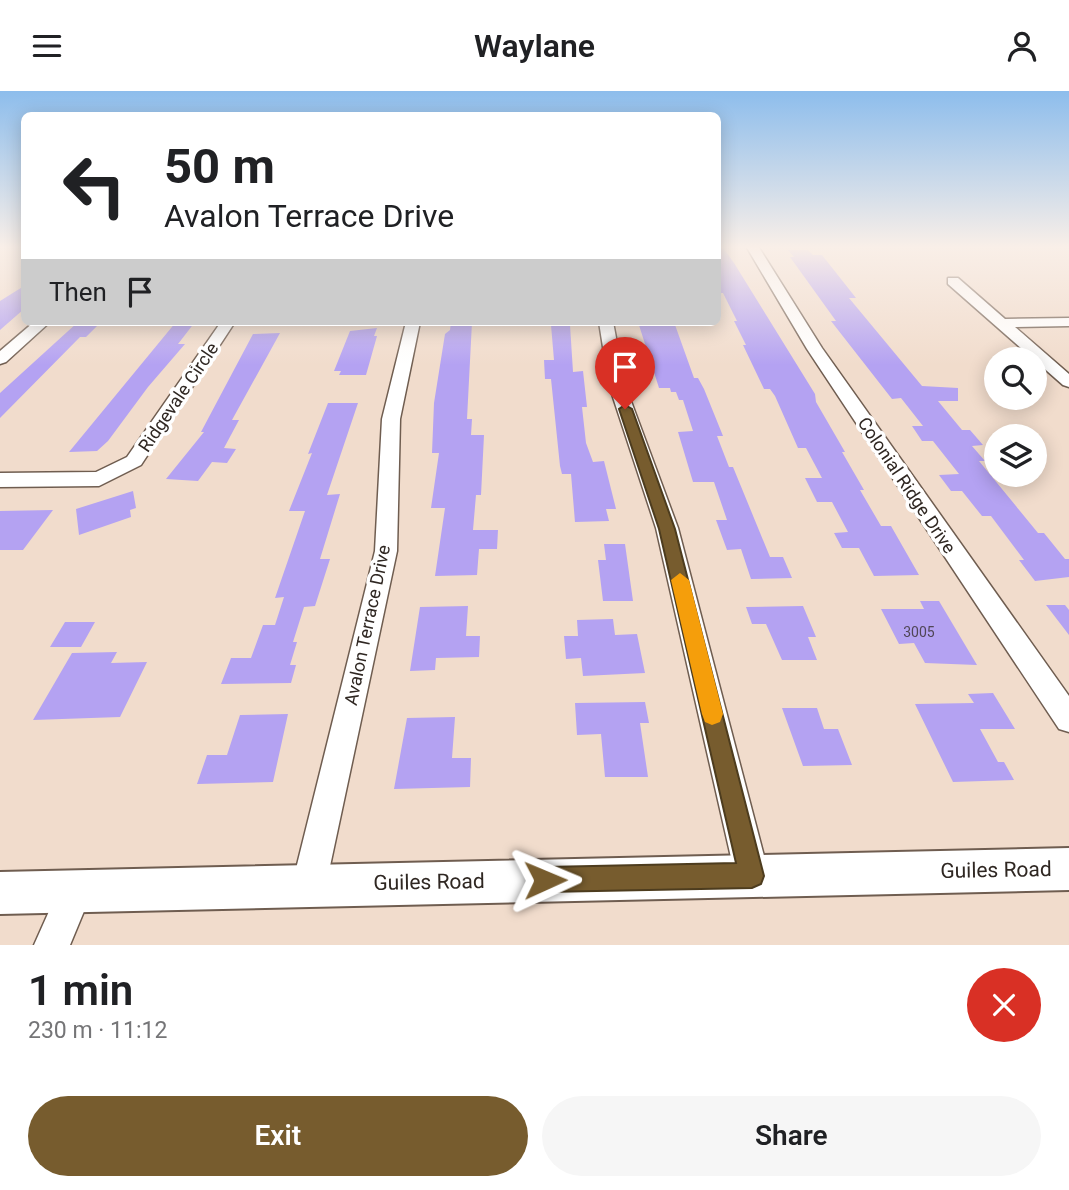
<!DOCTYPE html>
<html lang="en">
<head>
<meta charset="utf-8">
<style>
	:root { --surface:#fff; --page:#f6f6f6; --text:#202124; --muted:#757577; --accent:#775c2e }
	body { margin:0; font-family:Roboto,sans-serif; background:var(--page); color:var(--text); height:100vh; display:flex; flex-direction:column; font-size:26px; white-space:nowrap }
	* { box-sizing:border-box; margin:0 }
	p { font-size:23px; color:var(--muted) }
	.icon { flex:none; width:38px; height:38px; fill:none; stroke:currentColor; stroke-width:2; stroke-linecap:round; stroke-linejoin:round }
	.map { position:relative; height:854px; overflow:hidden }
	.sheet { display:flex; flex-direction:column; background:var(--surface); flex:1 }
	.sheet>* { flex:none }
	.guide { position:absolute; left:21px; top:21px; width:700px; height:214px; border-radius:10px; box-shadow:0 4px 18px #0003; background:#fff; color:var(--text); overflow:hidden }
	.buttons { position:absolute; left:984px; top:256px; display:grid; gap:14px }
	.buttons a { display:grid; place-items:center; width:63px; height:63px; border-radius:50%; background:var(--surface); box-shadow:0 4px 18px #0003; font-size:35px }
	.pin { position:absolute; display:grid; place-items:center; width:60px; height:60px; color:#fff; margin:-72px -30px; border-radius:50% 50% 50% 0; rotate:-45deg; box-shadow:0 0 7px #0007 }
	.pin .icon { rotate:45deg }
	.me { position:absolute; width:77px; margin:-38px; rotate:89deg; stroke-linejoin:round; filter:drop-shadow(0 0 5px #0008) }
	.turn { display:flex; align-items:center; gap:24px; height:147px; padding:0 28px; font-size:32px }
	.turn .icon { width:91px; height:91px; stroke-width:2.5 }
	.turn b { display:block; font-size:49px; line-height:60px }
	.then { display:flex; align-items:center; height:66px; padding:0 28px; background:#0003; gap:14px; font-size:26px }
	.round { display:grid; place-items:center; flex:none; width:74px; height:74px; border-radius:37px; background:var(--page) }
	.headline { display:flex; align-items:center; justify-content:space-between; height:119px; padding:0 28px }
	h1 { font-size:42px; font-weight:600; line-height:52px }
	.primary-button { display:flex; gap:14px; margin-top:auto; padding:14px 28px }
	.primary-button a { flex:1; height:80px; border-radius:42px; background:var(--accent); color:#fff; font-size:28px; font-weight:600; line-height:80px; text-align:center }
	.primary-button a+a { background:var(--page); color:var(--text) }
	header { display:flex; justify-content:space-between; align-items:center; height:91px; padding:0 28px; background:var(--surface); font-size:32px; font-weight:600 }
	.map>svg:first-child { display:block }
	.building { fill:#b4a2f2 }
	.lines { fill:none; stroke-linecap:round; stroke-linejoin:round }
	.minor-casing { stroke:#6f5d50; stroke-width:3 }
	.tertiary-casing { stroke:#6f5d50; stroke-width:4 }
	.minor { fill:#fff; fill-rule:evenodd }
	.tertiary { fill:#fff; fill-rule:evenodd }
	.route { fill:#775c2e; stroke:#4d3c1e; stroke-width:2 }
	.slow { fill:#f59e0b }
	.labels { text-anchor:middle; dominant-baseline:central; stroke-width:7; stroke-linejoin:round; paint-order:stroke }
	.number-label { font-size:14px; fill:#504656 }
	.street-label { font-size:18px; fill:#2f2722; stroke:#fff }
	.near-street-label { font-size:21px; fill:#2f2722; stroke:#fff }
</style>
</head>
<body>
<header><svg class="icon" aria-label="menu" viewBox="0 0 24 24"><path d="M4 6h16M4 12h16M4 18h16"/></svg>Waylane<svg class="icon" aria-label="person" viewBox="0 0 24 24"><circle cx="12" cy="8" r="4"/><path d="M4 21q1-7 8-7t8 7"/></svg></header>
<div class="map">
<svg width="1069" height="854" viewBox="0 0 1069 854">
	<rect width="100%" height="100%" fill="#f1dccc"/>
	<path class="building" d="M718,155h4l12,17 81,131 1,8 29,50h-3l22,38h-4l21,36h10l28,49 -45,1 -15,-28h-17l-8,-15 14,-1 -16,-30h-15l-12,-24h17l-16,-30h-8l-23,-52 -5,-7h-6l-21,-44h3l-12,-24h3l-14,-28h-5z
		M788,159h20l5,5h9l34,43h-7l73,88 36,2v13h-20l24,29h8l13,15 -11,1 13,15h-6l59,72h6l21,26h4v18l-34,4 -16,-21h5l-33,-44h-9l-20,-25h-11l-12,-16 20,-1 -26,-33h-11l-10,-15h11l-22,-28 -9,1 -61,-78h5l-46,-64h4z
		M24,195v23l-24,21v-29z
		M78,231h23l-15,15h-6l-80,81v-25z
		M176,231h19l-17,22h7l-37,43 -40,54 -11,10 -28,1z
		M451,231h21l-5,97h5l-1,16h13l-3,60h-5l-3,35h25l-1,19h-18l-2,26 -42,1 10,-68h-14l8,-55h-7l2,-50 11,-69 5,-4z
		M638,231h36l20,56h4l6,11 19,47h-6l12,31h4l37,90h13l9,21 -41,1 -10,-30 -14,1 -11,-30h11l-13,-38h-21l-15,-50 15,-1 -10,-31h-4l-3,-8h-5l-1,-4h-11z
		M551,234h19l3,47 10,-1 4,36h-5l4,36 7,19 11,-1 12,48h-10l3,12 -34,1 -4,-48h-9l-2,-8 -9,-87h-6l-1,-19h10z
		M377,237l-3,8h3l-11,39h-27l2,-4h-7l16,-40z
		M280,242l-48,87h7l-15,28 12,1 -9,14 -15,-1 -14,19 -32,-2 38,-47h-3l52,-98z
		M328,312h30l-31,92 13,-1 -20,65h10l-15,47 -11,1 -11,35h4l-7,23h6l-5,18 -70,1 10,-26h20l12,-33h12l9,-28 -9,1 30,-87h-16l23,-58 -4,1z
		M133,400l3,17 -6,2 1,7 -52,18 -3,-26z
		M53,419l-30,40h-23v-39z
		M604,453h21l8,57h-30l-5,-41h8z
		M920,510h19l38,64 -52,-2 -11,-20 -15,1 -18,-35h43z
		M1046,514h19l4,5v25z
		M468,515l-2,30h14l-1,21 -43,1 -1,12 -25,1 10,-64z
		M803,515l13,31h-8l9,23h-35l-16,-36h-14l-6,-17z
		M613,528l2,16 22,-1 8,39 -62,3 -2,-18 -15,1 -2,-23h14l-1,-16z
		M65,531h30l-14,25h-31z
		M117,561l-6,11 36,-1 -27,55 -87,3 39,-67z
		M993,602l22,36h-35l18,33h6l10,18 -61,2 -38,-78 59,-1 -6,-9z
		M645,611l4,21h-9l8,54h-43l-4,-43 -24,1 -2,-32z
		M782,617h35l7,21h14l14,36 -49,1z
		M288,623l-15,68 -76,2 10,-29h20l13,-40z
		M455,626l-3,41h19l-1,29 -76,2 13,-71z"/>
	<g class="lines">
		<g class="minor-casing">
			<path id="minor" d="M746,155h12l64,102 247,348v36l-10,-3 -252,-380z
				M948,187h10l47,41 64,-1v8l-54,1 54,47v13l-6,-2 -115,-101z
				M34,231h16l-44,40 -6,2v-13z
				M221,231h14l-94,143 -42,21 -99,1v-14l96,-1 31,-15z
				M406,231h14l-20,97 -3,132 -71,334 -5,12 -12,5 -12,-5 -5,-12 83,-334 7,-132z
				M599,231h14l12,63 53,143 91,347 -5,12 -12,5 -12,-5 -5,-12 -79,-347 -47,-143z
				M75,784l12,5 5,12 -22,53h-36l29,-65z"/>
		</g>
		<g class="tertiary-casing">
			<path id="tertiary" d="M1069,757v42l-1069,24v-42z"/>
		</g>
		<use href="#minor" class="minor"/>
		<use href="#tertiary" class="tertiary"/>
	</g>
	<linearGradient id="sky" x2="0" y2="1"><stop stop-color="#8dbdec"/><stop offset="0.57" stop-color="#f9efe8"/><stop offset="1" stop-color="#f9efe8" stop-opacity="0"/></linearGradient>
	<rect width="1069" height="274" fill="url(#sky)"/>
	<path class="route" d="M625,314l7,4 43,120 89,347 -3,8 -9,4 -207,4 -9,-3 -4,-9 4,-9 9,-4 191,-4 -77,-334 -40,-120z"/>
	<path class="slow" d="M680,482l9,7 34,134 -3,8 -8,3 -7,-3 -3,-8 -31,-134z"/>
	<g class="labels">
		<g class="number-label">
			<text x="919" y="541">3005</text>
		</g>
		<g class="street-label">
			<text transform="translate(178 306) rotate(-56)">Ridgevale Circle</text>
			<text transform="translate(907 394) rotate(56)">Colonial Ridge Drive</text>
			<text transform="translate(367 534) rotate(-78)">Avalon Terrace Drive</text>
		</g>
		<g class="near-street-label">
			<text transform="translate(996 779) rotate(-1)">Guiles Road</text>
			<text transform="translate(429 791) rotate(-1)">Guiles Road</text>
		</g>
	</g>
</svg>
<div class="buttons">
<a><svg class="icon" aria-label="search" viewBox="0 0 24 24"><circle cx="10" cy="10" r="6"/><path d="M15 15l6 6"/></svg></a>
<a><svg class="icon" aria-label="layers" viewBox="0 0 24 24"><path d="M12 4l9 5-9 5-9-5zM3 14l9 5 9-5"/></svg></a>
</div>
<div class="pin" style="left:625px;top:318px;background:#d93025"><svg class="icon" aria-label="arrive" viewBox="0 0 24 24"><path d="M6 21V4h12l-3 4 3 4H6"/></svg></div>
<svg class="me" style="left:545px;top:789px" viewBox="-20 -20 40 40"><path d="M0-17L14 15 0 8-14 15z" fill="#775c2e" stroke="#fff" stroke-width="4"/></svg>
<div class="guide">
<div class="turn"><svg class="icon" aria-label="left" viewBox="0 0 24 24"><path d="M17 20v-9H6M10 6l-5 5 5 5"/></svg><div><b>50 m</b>Avalon Terrace Drive</div></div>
<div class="then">Then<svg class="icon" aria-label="arrive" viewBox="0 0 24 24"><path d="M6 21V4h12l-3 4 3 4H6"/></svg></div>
</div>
</div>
<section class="sheet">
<div class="headline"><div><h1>1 min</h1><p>230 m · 11:12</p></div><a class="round" style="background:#d93025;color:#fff"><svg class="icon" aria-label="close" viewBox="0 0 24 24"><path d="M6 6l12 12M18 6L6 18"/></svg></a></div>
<div class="primary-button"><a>Exit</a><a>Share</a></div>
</section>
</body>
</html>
